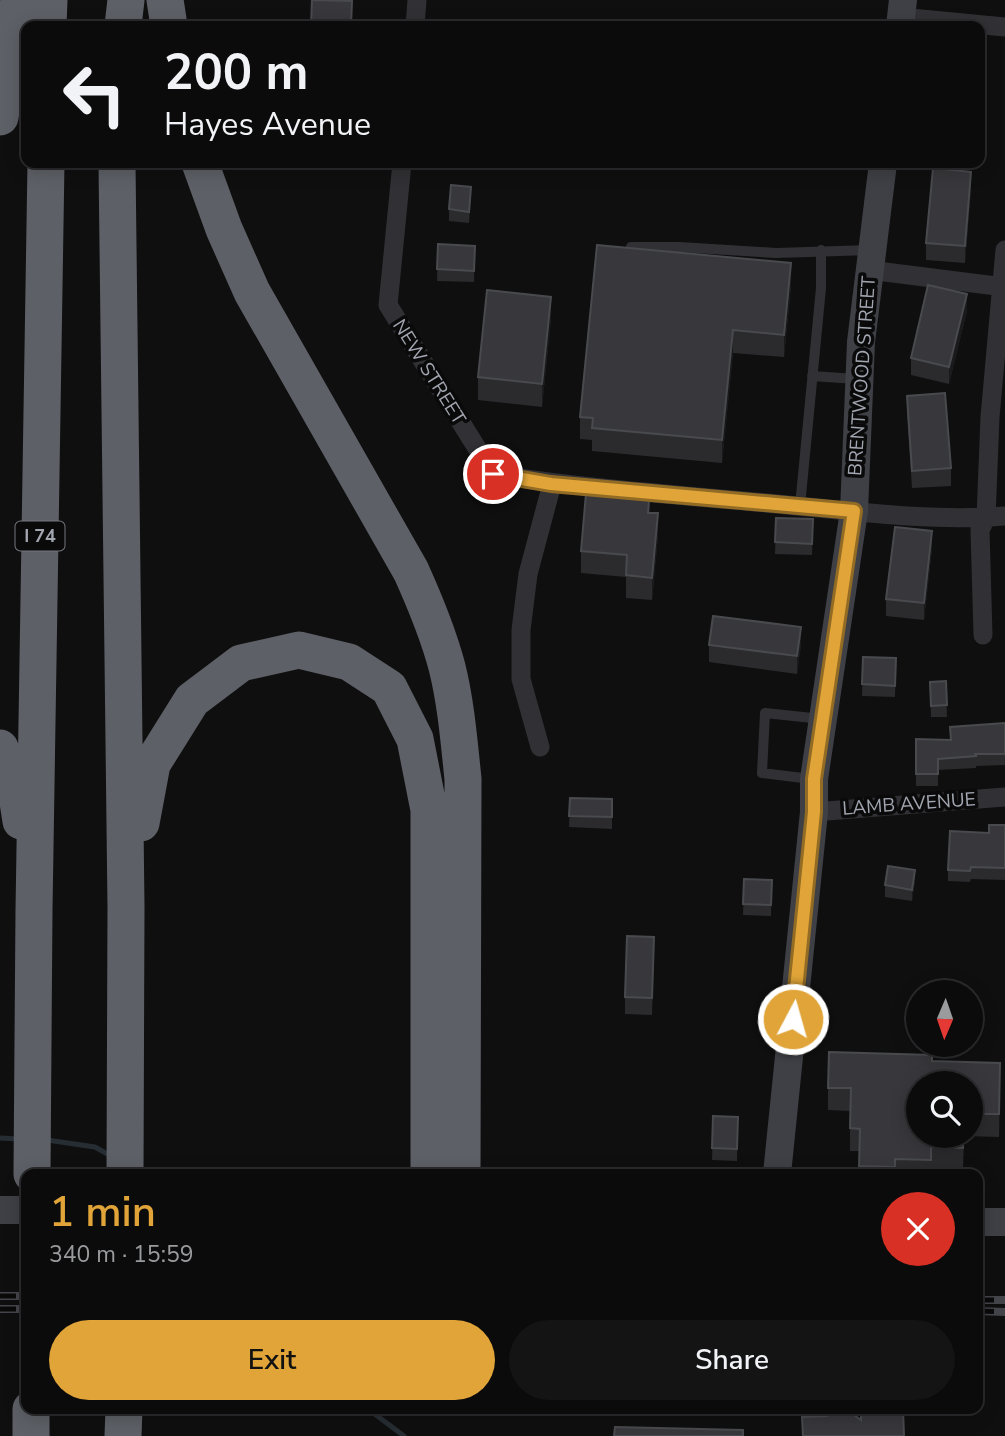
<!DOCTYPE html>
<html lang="en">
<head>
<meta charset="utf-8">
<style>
	:root { --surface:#0b0b0c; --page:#141415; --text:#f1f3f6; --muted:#9a9b9d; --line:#2b2b2d; --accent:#e0a438 }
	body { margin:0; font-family:"Nunito Sans",sans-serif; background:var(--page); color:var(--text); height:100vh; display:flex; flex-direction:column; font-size:26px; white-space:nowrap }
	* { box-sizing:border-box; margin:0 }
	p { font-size:23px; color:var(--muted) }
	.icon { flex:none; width:38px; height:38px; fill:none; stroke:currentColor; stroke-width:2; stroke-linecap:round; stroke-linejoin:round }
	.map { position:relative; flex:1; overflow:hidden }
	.details { position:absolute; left:21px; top:1169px; width:962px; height:245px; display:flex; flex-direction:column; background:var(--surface); border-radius:14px; box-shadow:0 4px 18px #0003,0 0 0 2px var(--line) }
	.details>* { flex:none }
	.guide { position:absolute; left:21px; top:21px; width:964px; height:147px; border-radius:14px; box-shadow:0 4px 18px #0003,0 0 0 2px var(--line); background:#0b0b0c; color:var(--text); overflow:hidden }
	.needle { width:46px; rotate:182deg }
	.buttons { position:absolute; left:906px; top:980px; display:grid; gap:14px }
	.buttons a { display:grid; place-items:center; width:77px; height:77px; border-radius:50%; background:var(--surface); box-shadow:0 4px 18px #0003,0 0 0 2px var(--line); font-size:35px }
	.pin { position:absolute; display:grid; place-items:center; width:60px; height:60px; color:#fff; margin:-30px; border:4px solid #fff; border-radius:50%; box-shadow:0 2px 7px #0007 }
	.me { position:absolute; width:77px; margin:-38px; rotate:6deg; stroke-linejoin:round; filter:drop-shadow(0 0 5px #0008) }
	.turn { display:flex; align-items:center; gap:24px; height:147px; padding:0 28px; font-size:32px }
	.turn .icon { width:91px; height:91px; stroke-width:2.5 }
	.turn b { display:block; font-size:49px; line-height:60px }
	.round { display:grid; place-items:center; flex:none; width:74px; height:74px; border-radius:37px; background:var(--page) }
	.overview { display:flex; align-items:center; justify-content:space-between; height:119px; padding:0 28px }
	h1 { font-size:42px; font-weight:600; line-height:52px; color:var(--accent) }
	.primary-button { display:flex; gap:14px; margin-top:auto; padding:14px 28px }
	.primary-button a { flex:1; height:80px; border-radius:42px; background:var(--accent); color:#111; font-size:28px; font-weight:600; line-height:80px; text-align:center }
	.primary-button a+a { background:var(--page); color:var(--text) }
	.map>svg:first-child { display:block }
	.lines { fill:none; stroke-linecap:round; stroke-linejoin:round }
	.stream { stroke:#272e33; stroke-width:5 }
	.lane { stroke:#313135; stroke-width:10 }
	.street { stroke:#313135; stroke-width:19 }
	.secondary { stroke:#3f4045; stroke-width:28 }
	.highway { stroke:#5d6066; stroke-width:37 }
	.rail-casing { stroke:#44454a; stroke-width:8 }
	.rail { stroke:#0a0a0b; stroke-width:5; stroke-dasharray:16; stroke-linecap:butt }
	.wall { fill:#2b2b2e; fill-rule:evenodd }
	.shaded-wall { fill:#1a1a1c }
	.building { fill:#38383c; stroke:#484a4e; stroke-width:2 }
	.route-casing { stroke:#926b24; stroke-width:18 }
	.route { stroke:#e0a438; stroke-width:12 }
	.labels { text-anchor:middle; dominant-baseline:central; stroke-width:7; stroke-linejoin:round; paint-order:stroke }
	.shield { fill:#0a0a0b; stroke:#74777e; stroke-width:2 }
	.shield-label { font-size:18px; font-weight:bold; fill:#a2a6b0 }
	.street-label { font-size:19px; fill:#a2a6b0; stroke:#0a0a0b }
</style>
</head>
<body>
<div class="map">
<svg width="1005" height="1436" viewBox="0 0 1005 1436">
	<rect width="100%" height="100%" fill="#0f0f10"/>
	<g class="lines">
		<path class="stream" d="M0,1138l19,1
			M47,1140l48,7 16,9
			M368,1409l36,27"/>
		<path class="lane" d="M629,260l2,-13h48l97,6 95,-3
			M812,376l44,3
			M800,506l21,-218v-38
			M811,779l-49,-6 3,-60 57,6"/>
		<path class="street" d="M901,17l104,10
			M415,26l2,-26
			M402,163l-14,142 105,169c94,15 189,21 284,30 75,7 153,18 228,12
			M869,270l136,17
			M983,635l-3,-105 6,-12 4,-101 15,-167
			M540,747l-19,-68v-49l7,-56 24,-90
			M814,812l191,-15"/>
		<path class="secondary" d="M900,26l3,-26
			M777,1174l37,-362v-33l40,-268 7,-169 22,-179
			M0,1210h26
			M978,1222h27"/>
		<path class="highway" d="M165,0l4,26
			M48,26l1,-26
			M123,26l3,-26
			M0,117l19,-117
			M117,163l9,744 -1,267
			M200,163l24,66 28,63 159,279c14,31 27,62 36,96 9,36 12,74 16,112l-1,395
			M0,748l15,35 6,38
			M141,823l11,-59 40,-64 49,-37 58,-13 50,12 40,26 26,51 14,71v364
			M32,1174l2,-264 12,-747
			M31,1436v-27
			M123,1436l1,-27"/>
		<g class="rail-casing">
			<path id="rail" d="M0,1296h26
				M978,1300h27
				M0,1309h26
				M978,1311l27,1"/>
		</g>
		<use href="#rail" class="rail"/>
	</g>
	<path class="wall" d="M971,189l-6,74 -39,-3v-17z
		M471,199l-2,24 -20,-2v-12z
		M438,244l37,2 -1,36 -37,-1z
		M791,286l-7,71 -51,-4 -11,110 -130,-12v-11l-12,-1v-22z
		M967,311l-18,73 -38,-9v-17z
		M551,319l-9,88 -64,-7v-23z
		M907,396l44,72v18l-39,2 -5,-75z
		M650,513l8,23 -6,64 -26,-2v-21l-45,-4v-22z
		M776,518l37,1 -1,36 -37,-1z
		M932,548l-8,72 -38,-4v-17z
		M709,645h92l-4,29 -88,-12z
		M863,657l33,1 -1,39 -33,-1z
		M946,681l1,36h-16l-1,-35z
		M1005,723v42l-29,1v2l-38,2v16h-22v-47l34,1v-13z
		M570,798l42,1v30l-43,-2z
		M1005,825v55l-34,-1 -1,3 -22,-1v-11l41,-37z
		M744,879l28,1 -1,36 -28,-1z
		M915,881l-3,20 -27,-4v-12z
		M654,955l-2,60 -27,-1v-17z
		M932,1061l68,25 -1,51 -35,-1 -1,35 -32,-1v4h-72l1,-23h-10v-40l-22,-1v-22zM971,1083v53h-52z
		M713,1116l25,1 -1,44 -25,-1z"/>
	<path class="shaded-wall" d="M971,172v17l-6,74v-17z
		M471,187v12l-2,24v-11z
		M791,263v23l-7,71v-22z
		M967,294v17l-18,73v-17z
		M551,297v22l-9,88v-23z
		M733,330v23l-11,110v-23z
		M650,487v23l-2,25v-22z
		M658,513v23l-6,64v-22z
		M932,531v17l-8,72v-17z
		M801,627v18l-4,29v-18z
		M915,870v11l-3,20v-11z"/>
	<path class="building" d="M312,0l40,1 -1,25 -40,-1z
		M933,168l38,4 -6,74 -39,-3z
		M451,185l20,2 -2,25 -20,-3z
		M438,244l37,2 -1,25 -37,-2z
		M597,245l194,18 -7,72 -51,-5 -11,110 -130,-12 1,-10 -13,-1z
		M928,285l39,9 -18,73 -38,-9z
		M487,290l64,7 -9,87 -64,-7z
		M945,393l6,75 -39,3 -5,-75z
		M587,482l63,5 -2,26h10l-6,65 -26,-3 1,-20 -46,-4z
		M776,518l37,1 -1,25 -37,-2z
		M895,527l37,4 -8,72 -38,-4z
		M713,616l88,11 -4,29 -88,-11z
		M863,657l33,1 -1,28 -33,-2z
		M946,681l1,24 -16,1 -1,-24z
		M1005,723v31h-30l1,2 -38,3v15h-22v-35l35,1 -1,-13z
		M570,798l42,1v18l-43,-1z
		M989,825h16v43l-34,-1 -1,4 -22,-1 2,-39 39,2z
		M888,866l27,4 -3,20 -27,-5z
		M744,879l28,1 -1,25 -28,-1z
		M627,936l27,1 -2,61 -27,-1z
		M829,1052l103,3v6l68,2 -1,51h-28v-31h-52v53h44v12l-32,-1v13l-36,-1v8l-36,-1 1,-37 -10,-1 1,-40h-23z
		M713,1116l25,1 -1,32 -25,-1z
		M837,1409h9l15,11v-11h42l1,27h-101l-1,-19 25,-1z
		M615,1427l128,3v6h-129z"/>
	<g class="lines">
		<g class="route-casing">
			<path id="route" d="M493,474l58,10 303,27 -40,268v33l-21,207"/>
		</g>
		<use href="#route" class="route"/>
	</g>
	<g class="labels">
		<rect class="shield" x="15.5" y="521.5" width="49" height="29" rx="5"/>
		<g class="shield-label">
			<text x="40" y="536">I 74</text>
		</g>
		<g class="street-label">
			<text transform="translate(429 372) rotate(58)">NEW STREET</text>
			<text transform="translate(862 376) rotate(-86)">BRENTWOOD STREET</text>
			<text transform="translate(909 804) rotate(-4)">LAMB AVENUE</text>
		</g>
	</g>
</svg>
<div class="buttons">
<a><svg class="needle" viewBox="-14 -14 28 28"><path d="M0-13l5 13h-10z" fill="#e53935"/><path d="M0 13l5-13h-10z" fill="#9a9b9d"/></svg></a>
<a><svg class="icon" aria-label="search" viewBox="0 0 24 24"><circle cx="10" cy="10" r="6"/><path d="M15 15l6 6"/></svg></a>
</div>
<div class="pin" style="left:493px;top:474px;background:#d93025"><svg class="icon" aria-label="arrive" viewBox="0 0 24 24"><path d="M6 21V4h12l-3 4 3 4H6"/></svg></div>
<svg class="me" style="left:793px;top:1019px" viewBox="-20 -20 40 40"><circle r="17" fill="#e0a438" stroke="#fff" stroke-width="3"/><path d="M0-11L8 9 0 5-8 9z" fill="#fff"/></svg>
<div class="guide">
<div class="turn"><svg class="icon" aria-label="left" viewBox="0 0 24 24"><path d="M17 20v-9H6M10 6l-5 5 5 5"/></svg><div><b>200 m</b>Hayes Avenue</div></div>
</div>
<section class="details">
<div class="overview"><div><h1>1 min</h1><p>340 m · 15:59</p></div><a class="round" style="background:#d93025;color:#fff"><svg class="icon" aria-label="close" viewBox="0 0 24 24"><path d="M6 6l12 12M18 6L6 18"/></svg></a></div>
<div class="primary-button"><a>Exit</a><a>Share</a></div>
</section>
</div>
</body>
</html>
